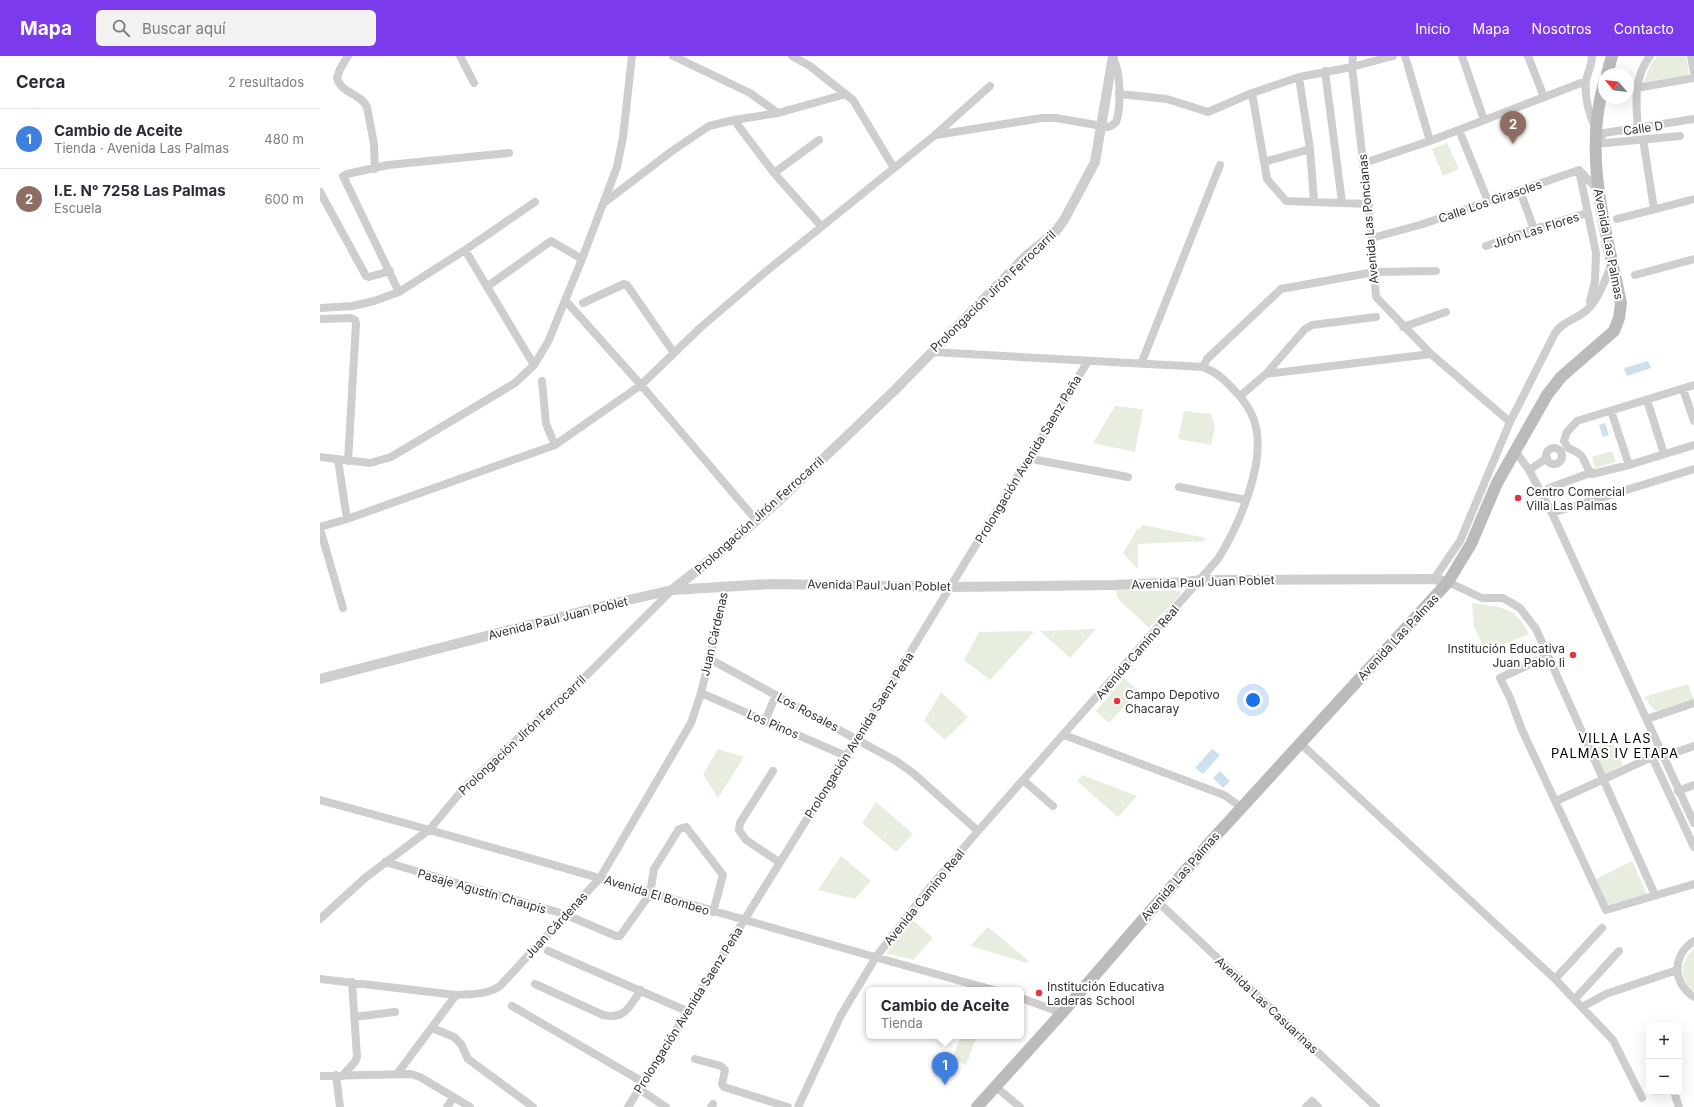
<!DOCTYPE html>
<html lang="es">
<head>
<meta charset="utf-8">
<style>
  :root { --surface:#fff; --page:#f2f2f3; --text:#2b2b33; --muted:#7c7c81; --line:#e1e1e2; --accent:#7c3aed }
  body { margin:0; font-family:Inter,sans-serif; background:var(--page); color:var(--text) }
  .controls { position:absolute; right:12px; bottom:12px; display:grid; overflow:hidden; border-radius:6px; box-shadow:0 4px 16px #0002 }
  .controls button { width:36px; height:36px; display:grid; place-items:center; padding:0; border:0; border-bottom:1px solid var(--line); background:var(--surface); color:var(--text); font:20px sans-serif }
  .compass { position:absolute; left:1278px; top:12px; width:36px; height:36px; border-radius:50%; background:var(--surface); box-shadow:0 4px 16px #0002; rotate:298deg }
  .you { position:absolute; left:933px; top:644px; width:14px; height:14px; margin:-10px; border:3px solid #fff; border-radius:50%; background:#1a73e8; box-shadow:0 0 0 6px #1a73e833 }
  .badge { display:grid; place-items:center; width:26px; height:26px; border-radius:50%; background:var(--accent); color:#fff; font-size:13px; font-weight:700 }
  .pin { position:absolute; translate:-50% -33px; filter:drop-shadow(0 1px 2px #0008) }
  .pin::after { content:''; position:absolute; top:21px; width:14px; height:12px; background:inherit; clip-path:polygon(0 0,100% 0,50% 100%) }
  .popup { position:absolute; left:546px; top:931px; width:158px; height:52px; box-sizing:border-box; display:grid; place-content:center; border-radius:6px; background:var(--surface); filter:drop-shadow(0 1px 3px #0005); font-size:13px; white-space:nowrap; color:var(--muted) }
  .popup b { font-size:15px; color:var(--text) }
  .popup::after { content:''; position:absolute; left:50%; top:100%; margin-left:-8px; border:8px solid transparent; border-top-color:var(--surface) }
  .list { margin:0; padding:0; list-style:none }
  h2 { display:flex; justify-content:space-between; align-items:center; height:52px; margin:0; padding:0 16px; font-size:17px }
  h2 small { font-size:13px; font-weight:400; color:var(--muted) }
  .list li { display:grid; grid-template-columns:26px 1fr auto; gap:12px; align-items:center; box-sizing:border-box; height:60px; padding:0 16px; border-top:1px solid var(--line) }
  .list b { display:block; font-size:15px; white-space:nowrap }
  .list p { margin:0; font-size:13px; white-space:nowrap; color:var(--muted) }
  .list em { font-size:13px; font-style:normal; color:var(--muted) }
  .icon { flex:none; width:22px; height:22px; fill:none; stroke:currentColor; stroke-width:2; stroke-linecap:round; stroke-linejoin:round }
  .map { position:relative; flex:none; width:1374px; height:1051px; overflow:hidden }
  header { display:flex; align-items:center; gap:24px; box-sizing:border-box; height:56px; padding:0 20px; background:var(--accent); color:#fff }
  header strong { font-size:19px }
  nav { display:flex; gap:22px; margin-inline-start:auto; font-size:14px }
  .search { width:280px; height:36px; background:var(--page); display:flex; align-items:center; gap:10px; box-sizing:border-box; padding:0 14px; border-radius:6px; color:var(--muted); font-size:15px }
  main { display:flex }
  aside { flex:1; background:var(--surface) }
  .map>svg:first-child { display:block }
</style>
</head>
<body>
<header>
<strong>Mapa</strong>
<div class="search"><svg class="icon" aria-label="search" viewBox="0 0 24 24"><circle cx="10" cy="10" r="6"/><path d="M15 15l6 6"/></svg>Buscar aquí</div>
<nav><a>Inicio</a><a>Mapa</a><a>Nosotros</a><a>Contacto</a></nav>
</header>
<main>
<aside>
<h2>Cerca<small>2 resultados</small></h2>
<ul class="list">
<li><span class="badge" style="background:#3f7fe0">1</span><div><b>Cambio de Aceite</b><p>Tienda · Avenida Las Palmas</p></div><em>480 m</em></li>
<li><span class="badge" style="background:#8d6e63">2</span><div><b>I.E. N° 7258 Las Palmas</b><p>Escuela</p></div><em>600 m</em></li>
</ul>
</aside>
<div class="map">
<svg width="1374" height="1051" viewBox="0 0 1374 1051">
  <rect width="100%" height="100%" fill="#fff"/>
  <path fill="#e7eedf" d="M1337,0H1366L1369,19L1324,26L1330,10Z
    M1127,87L1139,113L1123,120L1112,93Z
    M795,350L823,353L815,396L773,387Z
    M864,355L891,358L895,371L891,389L858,383Z
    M1292,395L1296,406L1275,412L1272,401Z
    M823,469L886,482L884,485L818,488V513L803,497L818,472L820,473Z
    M796,534L860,535V539L829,572L797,542Z
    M1152,547C1180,551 1196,550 1209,578L1169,594L1164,593L1154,570Z
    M776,573L750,602L720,575Z
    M712,575L714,576L670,624L644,604L659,576Z
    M804,622L819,635L789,667L776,655Z
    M1368,628L1374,644L1343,655L1334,654L1324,641Z
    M621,636L648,661L625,684L604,665Z
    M1292,685L1303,709L1285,718L1274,693Z
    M398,693L424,701L398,742L383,718Z
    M762,719L817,740L798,761L757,725Z
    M556,746L593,778L576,796L542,767Z
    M521,800L551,825L535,843L498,834Z
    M1312,805L1327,838L1288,849L1276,823Z
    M593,864L613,882L593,904L566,897Z
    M668,871L709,905L707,907L650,890Z
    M1374,893V935C1358,925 1360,904 1374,893Z
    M641,980H657L646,1009L632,1003Z"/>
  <path fill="#cce0ee" d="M1328,305L1331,312L1307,320L1304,312Z
    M1285,367L1289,379L1283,381L1279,369Z
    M892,693L900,699L883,718L875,712Z
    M900,715L910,725L903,732L893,722Z"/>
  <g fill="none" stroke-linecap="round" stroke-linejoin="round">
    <path stroke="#cecece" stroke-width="8" d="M28,0L20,13L17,22C21,38 41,37 47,51L54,88L55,113
      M140,0L154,27
      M353,0L430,37L458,57
      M472,0L490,10L533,44L574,112
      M1033,0L1032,11L1052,182L1056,241L1111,298L1190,366
      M1085,0L1110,85
      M1142,0L1164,64
      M1208,0L1224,41
      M1272,0C1272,9 1268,16 1266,24C1264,41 1269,58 1276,73
      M1371,0L1374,17
      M1005,15L1022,146
      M979,21L990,93L994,145
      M1316,32L1374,22
      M932,37L947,123L966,145L1049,148
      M799,38L847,43L888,56L932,37L979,21L1032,11L1073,0
      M414,64L454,117L501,170
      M1318,73C1316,47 1313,22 1330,0
      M1139,74L1168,145
      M616,79L722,62H736L788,71C791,70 794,69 796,66C801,53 801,14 793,3
      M1323,83L1334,153
      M1275,88L1360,80
      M1277,88L1284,77L1374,63
      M944,106L990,93
      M1044,107L1110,85L1266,25
      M1259,114L1276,197L1275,225L1270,245
      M454,117L499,84
      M1200,135L1214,173
      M0,136L46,220L49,221L70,215
      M285,146L352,95L389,70L414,64L458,57L526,38
      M1297,163L1374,143
      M1052,182L1103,168L1259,114L1279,135
      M1166,190L1214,173L1267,157
      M145,194L214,309
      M1315,219L1374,203
      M168,230L231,185L262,203
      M79,236L23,120L27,118L68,109L189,97
      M245,244L321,329L436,464
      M263,247L304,228L307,229L354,297
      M0,252L33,250L54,245L79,236L145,194L215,146
      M0,263L31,262L35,264L36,268L28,405
      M1083,271L1126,256
      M821,308L900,109
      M883,311L887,303L961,233L1054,216L1116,215
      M946,318L1111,298
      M222,325L226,368L235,389
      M1374,329L1257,365L1247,376L1244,385L1248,392C1269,400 1261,406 1272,418L1309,409L1374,389
      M1363,333L1374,365
      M920,340L946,318L985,273L992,269L1056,261
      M1327,344L1344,398
      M1291,355L1309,409
      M1226 400a8 8 0 1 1 16 0a8 8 0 1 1-16 0Z
      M1196,396L1209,414L1232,457L1374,767
      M0,401L50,407L71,401L195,327L214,309L228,286L262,203L297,111L303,81L312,0
      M710,401L717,404L808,421
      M18,404L27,463
      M1209,414L1227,402
      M859,431L926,444
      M1229,432L1270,417
      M1232,457L1374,413
      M0,471L27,463L235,389L321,329L380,272L443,218L615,79L670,30
      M0,473L23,552
      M1114,523L1140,485L1190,366L1235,277C1243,265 1257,263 1267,254C1279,243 1286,222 1292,207
      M1128,526L1162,542H1183L1200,552L1216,573L1335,839
      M1228,600L1180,622L1190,642L1202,674L1286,854L1374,828
      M388,602L576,705L593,717L658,775
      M381,637L526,700
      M1327,663L1374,647
      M445,665L456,639
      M744,679L904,739L921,751
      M980,687L1235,923L1293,984L1322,1042
      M1342,701L1374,690
      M453,715L420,767L419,774L426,784L459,806
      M704,725L733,750
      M1358,735L1374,729
      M0,744C226,804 448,873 674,934
      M1236,745L1332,701L1374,791
      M65,806L244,858L296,880H300L330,838L334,813L359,773L366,771L403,819L393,856
      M838,846L1056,1051
      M0,863L45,822L110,773L144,732L268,618L352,534
      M1374,885C1352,899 1352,927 1374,941
      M228,895L367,955
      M0,923L136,939C151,938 167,939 180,930L280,822L371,667L381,637L401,555L405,530
      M1235,923L1282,872
      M215,928L283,959C306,964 309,950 321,934
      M701,942L742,957
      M1255,943L1299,895
      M192,950L323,1026
      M1262,951L1286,938L1357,914
      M34,961L75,956
      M112,972L134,981L141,988L148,1003L213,1051
      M375,1003L401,1010L405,1014L402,1028L404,1031L468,1051
      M77,1018L136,939
      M16,1019L20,1051
      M0,1020L91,1018L100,1021L150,1051
      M22,1020L35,1006L37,1001L32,926
      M676,1031L700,1051
      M319,1033L346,1051
      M1354,1036L1359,1051
      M127,1051L133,1042
      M308,1051L582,610L768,305
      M391,1051L393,1048
      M478,1051L521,959L556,901L611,830L658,775L898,503C919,469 948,404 934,364C930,353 922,342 914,334C904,323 896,316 883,311L612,296
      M986,1051L992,1045L998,1051"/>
    <path stroke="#cecece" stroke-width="10" d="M352,534L399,497L464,440L575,334L706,200L735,176L744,164L775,106L793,0
      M0,623L291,548L352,534L450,528L630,531L794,529L865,526L881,524L1114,523L1128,526"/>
    <path stroke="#bbb" stroke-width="12" d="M1287,18L1292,0
      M657,1051L742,957L892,784L1128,526L1151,488L1177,427L1227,339L1241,321L1294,275L1299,262L1301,247C1286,175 1263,100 1284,27"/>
  </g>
  <g fill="#ea323a" stroke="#fff" stroke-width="1.5">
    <circle cx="1198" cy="442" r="4"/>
    <circle cx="1253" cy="599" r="4"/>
    <circle cx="797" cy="645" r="4"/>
    <circle cx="719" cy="937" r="4"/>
  </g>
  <g text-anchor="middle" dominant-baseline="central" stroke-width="4" stroke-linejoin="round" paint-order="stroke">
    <g font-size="12" fill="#313131" stroke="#fff">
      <text transform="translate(1323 72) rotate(-8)">Calle D</text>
      <text transform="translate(1170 145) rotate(-19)">Calle Los Girasoles</text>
      <text transform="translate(1048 163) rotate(-95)">Avenida Las Poncianas</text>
      <text transform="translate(1216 174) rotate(-18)">Jirón Las Flores</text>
      <text transform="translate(1289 188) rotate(79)">Avenida Las Palmas</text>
      <text transform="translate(673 235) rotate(-44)">Prolongación Jirón Ferrocarril</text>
      <text transform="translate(708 403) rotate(-59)">Prolongación Avenida Saenz Peña</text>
      <text transform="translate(439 459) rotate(-42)">Prolongación Jirón Ferrocarril</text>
      <text transform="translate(883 526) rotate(-2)">Avenida Paul Juan Poblet</text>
      <text transform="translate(559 529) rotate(1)">Avenida Paul Juan Poblet</text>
      <text transform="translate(238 562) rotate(-14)">Avenida Paul Juan Poblet</text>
      <text transform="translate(394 578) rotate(-77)">Juan Cárdenas</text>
      <text transform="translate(1078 581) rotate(-47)">Avenida Las Palmas</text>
      <text transform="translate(817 596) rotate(-49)">Avenida Camino Real</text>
      <text transform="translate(488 656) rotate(28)">Los Rosales</text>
      <text transform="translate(453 668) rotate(23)">Los Pinos</text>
      <text transform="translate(202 679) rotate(-43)">Prolongación Jirón Ferrocarril</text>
      <text transform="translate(539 679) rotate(-58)">Prolongación Avenida Saenz Peña</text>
      <text transform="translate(860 820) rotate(-49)">Avenida Las Palmas</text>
      <text transform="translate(162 835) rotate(16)">Pasaje Agustín Chaupis</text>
      <text transform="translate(337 839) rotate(17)">Avenida El Bombeo</text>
      <text transform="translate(604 841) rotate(-51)">Avenida Camino Real</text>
      <text transform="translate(236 869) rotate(-47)">Juan Cárdenas</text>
      <text transform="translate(947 949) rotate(43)">Avenida Las Casuarinas</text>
      <text transform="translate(368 954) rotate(-58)">Prolongación Avenida Saenz Peña</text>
    </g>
    <g font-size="12" fill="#313131" stroke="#fff" text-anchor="start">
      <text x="1206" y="435">Centro Comercial<tspan x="1206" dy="14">Villa Las Palmas</tspan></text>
      <text x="1245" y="592" text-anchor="end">Institución Educativa<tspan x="1245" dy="14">Juan Pablo Ii</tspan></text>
      <text x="805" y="638">Campo Depotivo<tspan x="805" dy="14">Chacaray</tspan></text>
      <text x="727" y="930">Institución Educativa<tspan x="727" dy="14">Laderas School</tspan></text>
    </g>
    <g font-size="13" letter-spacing="1" fill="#000" stroke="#fff">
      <text x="1295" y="682">VILLA LAS<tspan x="1295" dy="15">PALMAS IV ETAPA</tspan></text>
    </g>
  </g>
</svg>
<div class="controls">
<button>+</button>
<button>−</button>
</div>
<svg class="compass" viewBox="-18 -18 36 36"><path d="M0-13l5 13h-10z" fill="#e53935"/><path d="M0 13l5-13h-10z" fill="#7c7c81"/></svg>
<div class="you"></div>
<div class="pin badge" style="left:625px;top:1029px;background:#3f7fe0">1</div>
<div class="popup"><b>Cambio de Aceite</b>Tienda</div>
<div class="pin badge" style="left:1193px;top:88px;background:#8d6e63">2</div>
</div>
</main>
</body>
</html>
